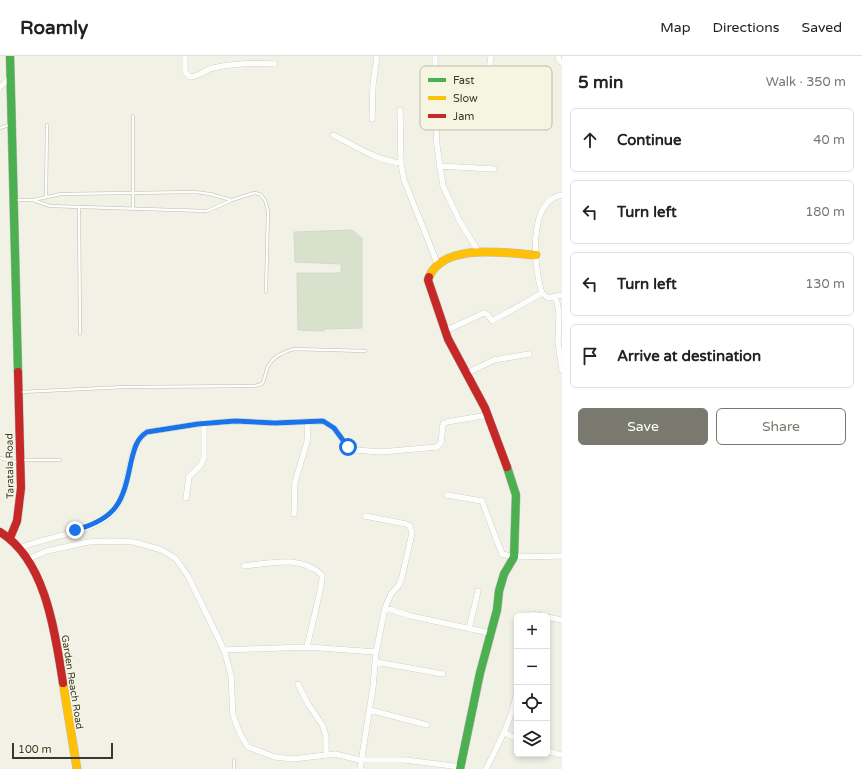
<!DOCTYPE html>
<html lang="en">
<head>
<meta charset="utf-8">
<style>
  :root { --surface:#fff; --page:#f6f6f6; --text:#222; --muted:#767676; --line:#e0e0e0; --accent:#797970 }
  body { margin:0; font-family:"Varela Round",sans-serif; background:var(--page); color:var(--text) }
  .controls { position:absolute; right:12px; bottom:12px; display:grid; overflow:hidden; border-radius:6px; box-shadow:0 2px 6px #0003 }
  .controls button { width:36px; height:36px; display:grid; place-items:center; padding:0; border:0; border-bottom:1px solid var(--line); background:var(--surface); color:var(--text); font:20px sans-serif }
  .scale { position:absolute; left:12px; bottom:10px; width:101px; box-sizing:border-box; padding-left:4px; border:2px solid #383830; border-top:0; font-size:11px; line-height:14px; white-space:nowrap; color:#383830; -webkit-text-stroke:3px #f6f5e1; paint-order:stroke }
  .stop { position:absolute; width:12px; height:12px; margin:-9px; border:3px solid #1a73e8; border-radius:50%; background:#fff }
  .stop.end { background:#1a73e8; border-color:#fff; box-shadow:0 1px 4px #0008 }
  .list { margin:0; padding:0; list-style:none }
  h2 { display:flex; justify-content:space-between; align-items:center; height:52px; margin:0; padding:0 16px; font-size:17px }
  h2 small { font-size:13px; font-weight:400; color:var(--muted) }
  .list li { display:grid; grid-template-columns:26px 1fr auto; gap:12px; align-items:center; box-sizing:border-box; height:64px; margin:0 8px 8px; padding:0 8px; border:1px solid var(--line); border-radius:6px }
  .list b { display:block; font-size:15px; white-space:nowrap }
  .list em { font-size:13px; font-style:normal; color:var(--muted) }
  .actions { display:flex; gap:8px; padding:12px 16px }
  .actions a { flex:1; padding:9px 0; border:1px solid var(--accent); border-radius:6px; text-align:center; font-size:14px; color:var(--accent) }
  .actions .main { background:var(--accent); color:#fff }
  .icon { flex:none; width:22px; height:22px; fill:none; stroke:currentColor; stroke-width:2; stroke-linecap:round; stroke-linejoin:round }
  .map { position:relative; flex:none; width:562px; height:713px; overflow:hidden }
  header { display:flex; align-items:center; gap:24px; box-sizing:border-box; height:56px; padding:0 20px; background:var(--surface); border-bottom:1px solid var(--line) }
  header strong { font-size:19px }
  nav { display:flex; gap:22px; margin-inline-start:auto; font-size:14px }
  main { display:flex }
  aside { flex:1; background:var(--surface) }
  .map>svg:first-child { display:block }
</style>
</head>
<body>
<header>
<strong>Roamly</strong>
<nav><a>Map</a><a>Directions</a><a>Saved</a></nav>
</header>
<main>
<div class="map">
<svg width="562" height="713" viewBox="0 0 562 713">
  <rect width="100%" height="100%" fill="#f1f1e6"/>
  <path fill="#d8e1cc" stroke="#d5d7cf" d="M352,174L362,182V272L324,273V275L298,274L297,217H341V208L295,206L294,176Z"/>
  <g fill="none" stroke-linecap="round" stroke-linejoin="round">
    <g stroke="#bdbcb4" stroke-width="3.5">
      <path id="lane" d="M133,60V153
        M0,72L11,68
        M46,141L47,69
        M16,144H33L61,138L195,136L210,138L231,144
        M33,144L50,150L207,155L232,144L254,137L260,138L265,144L268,155L266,236
        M79,151L80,278
        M21,336L125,331L254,330L262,328C265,323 265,318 267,313C271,301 283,296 294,293L365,295
        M0,402L20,407
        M23,404H60
        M234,704V713"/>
    </g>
    <g stroke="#bdbcb4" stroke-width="6">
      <path id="street" d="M185,0V16L190,21C199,21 205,14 213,12C234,7 254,7 275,8
        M435,0V49L437,90L443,130L459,164L478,195
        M558,0L559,4L562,7
        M0,31L10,22
        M486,34L491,0
        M400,54L401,107L404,124L438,209
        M372,63L373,29L377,0
        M333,79C356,90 375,104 401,107
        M439,110L494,113
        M562,139C527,145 534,212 542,237L548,242L562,239
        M556,241L559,257L558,286L562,314
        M445,275L484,257L487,258L492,265L542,237
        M467,317L494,304L529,298
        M447,439L482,445L502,498L514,501L562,500
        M186,442L189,421L200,410L204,402V367
        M294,458L295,426L307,386L308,367
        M20,492C44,482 86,476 105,463C136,441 121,394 147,376L198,368L235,365L275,367L323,365L334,372L348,391L355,394L381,396L437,391L441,387L443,368L447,366L488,359
        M28,503L47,495L88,486L109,485L134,486L162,494L176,503L188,520L224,594L231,619L233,659L240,678L248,691L275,701L293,703L335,698L360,704H405L461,711
        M244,510C270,507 301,499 322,519C324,525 309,580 307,591
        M385,552L411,560L490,577
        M532,558L542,560
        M547,561L562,564
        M469,573L478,535
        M224,594L307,591L376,596
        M376,606L443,618
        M298,628L308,648L323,670L326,681V699
        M370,654L427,669
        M505,677L517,683
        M547,695L562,699
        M360,713L373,631L376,596L385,552L391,538L399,529L402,521L412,477L410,470L406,468L365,460
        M486,713C499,687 512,664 517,635"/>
    </g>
    <g stroke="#bdbcb4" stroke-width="9">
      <path id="fast" d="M10,0L18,316
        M460,713L480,617L497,554L499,535L504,518L514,501L516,439L507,411"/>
    </g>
    <g stroke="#bdbcb4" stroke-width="9">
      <path id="slow" d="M429,221C444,186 506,197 536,199
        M63,627L77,713"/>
    </g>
    <g stroke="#bdbcb4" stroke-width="9">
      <path id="jam" d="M429,221L428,224L448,283L485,352L507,411
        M0,476C46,504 55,577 63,627
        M10,482L17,465L21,432L18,316"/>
    </g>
    <use href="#lane" stroke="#fdfdfb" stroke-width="2.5"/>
    <use href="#street" stroke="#fdfdfb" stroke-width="5.5"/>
    <use href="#fast" stroke="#4caf50" stroke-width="8"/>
    <use href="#slow" stroke="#ffc107" stroke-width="8"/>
    <use href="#jam" stroke="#c62828" stroke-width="8"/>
  </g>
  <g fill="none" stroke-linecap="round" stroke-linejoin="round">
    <path stroke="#1a73e8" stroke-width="5" d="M75,474C117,463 123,446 131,406C134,394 136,383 147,376L198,368L235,365L275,367L323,365L334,372L348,391"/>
  </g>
  <g text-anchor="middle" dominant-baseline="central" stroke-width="3" stroke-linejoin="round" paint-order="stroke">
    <g font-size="10" fill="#383830" stroke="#f6f5e1">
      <text transform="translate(10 410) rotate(-91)">Taratala Road</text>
      <text transform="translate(72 626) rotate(81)">Garden Reach Road</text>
    </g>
  </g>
  <rect x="420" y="10" width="132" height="64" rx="6" fill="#f6f5e1" stroke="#bdbcac" stroke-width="1"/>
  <rect x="428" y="22" width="18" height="4" fill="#4caf50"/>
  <rect x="428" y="40" width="18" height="4" fill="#ffc107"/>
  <rect x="428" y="58" width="18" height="4" fill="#c62828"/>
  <g font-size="11" fill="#383830">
    <text x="453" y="28">Fast</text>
    <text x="453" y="46">Slow</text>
    <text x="453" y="64">Jam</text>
  </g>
</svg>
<div class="controls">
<button>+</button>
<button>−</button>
<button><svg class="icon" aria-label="locate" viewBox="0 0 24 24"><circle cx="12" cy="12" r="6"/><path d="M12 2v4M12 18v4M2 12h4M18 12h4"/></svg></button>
<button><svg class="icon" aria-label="layers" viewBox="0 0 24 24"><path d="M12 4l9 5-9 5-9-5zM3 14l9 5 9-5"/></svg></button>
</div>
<div class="scale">100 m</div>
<div class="stop" style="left:348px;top:391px"></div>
<div class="stop end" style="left:75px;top:474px"></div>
</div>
<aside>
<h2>5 min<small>Walk · 350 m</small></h2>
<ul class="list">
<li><svg class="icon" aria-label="ahead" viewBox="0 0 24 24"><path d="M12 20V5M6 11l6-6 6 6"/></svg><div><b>Continue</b></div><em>40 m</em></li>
<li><svg class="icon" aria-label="left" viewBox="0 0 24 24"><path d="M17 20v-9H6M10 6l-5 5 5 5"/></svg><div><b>Turn left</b></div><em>180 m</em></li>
<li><svg class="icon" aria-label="left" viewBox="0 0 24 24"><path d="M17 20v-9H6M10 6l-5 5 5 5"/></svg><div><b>Turn left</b></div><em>130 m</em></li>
<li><svg class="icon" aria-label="arrive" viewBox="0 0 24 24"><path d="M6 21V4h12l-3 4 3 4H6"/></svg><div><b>Arrive at destination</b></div></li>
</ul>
<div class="actions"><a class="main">Save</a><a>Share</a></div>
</aside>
</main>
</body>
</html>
